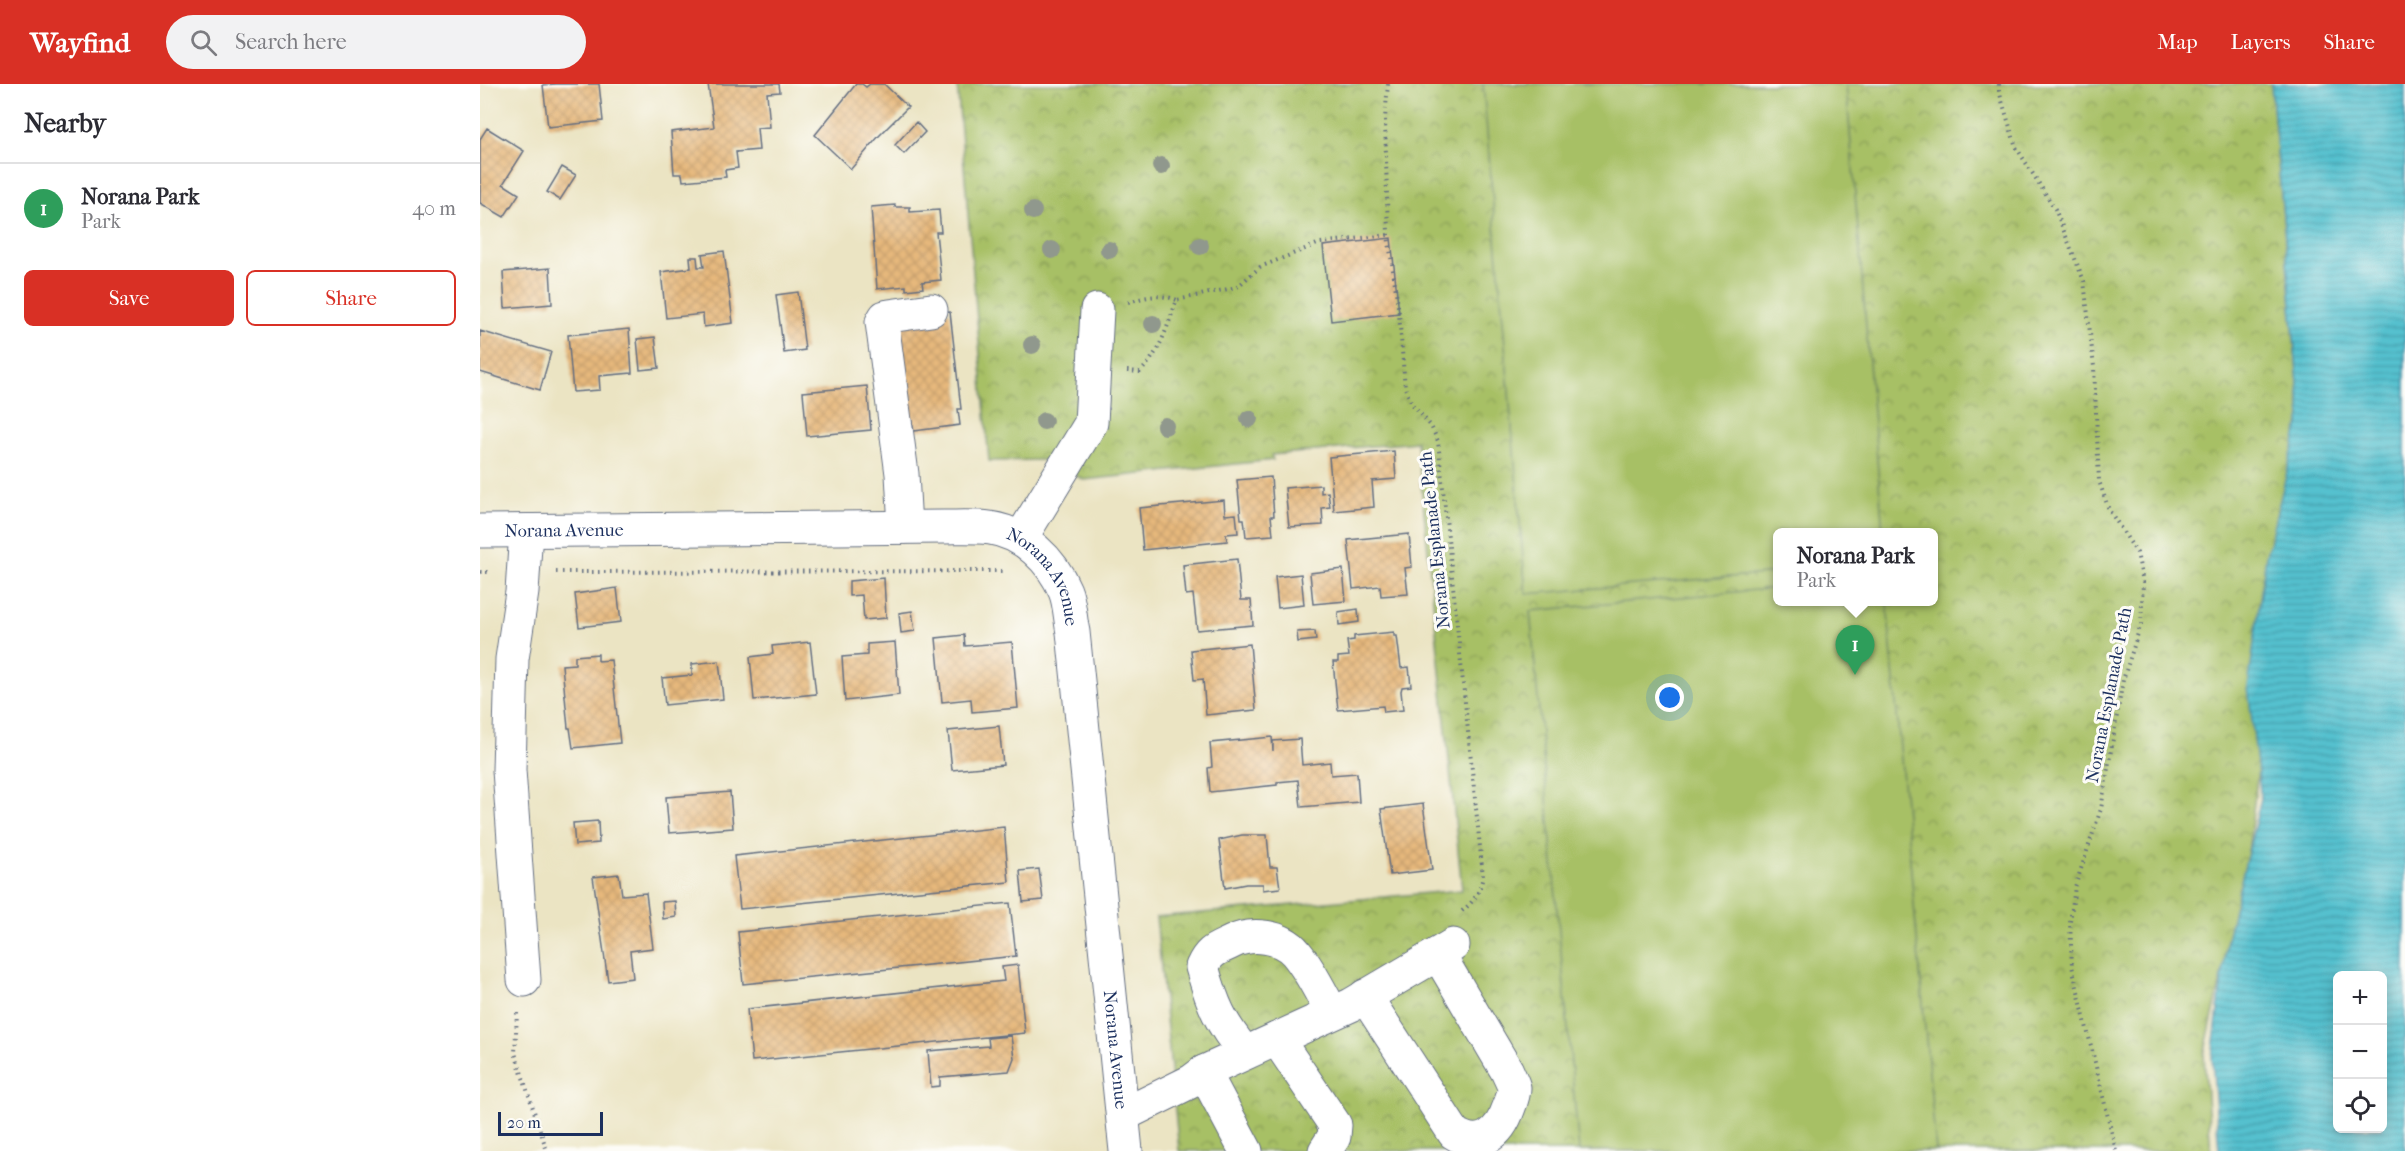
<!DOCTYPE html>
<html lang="en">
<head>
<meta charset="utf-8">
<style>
  :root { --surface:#fff; --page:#f2f2f3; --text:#2b2b33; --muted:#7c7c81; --line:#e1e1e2; --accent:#d93025 }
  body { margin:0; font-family:"IM FELL French Canon",serif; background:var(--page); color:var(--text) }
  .controls { position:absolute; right:18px; bottom:18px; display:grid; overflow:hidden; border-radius:9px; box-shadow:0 3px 15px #0003 }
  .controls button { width:54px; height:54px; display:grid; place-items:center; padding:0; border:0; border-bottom:2px solid var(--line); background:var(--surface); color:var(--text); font:30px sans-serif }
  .scale { position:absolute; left:18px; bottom:15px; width:105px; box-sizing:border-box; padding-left:6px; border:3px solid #1b2f5e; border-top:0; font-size:16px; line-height:21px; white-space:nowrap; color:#1b2f5e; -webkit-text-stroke:4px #fdfcf7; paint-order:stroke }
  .you { position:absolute; left:1190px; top:614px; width:21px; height:21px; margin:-15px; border:4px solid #fff; border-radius:50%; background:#1a73e8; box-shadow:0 0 0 9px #1a73e833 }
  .badge { display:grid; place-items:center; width:39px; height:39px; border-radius:50%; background:var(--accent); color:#fff; font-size:20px; font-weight:700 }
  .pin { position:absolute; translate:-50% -50px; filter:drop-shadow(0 2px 3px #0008) }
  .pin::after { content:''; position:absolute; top:32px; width:21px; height:18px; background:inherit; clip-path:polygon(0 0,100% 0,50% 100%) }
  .popup { position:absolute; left:1293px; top:444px; width:165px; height:78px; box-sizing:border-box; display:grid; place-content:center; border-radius:9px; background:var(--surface); filter:drop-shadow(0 2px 4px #0005); font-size:20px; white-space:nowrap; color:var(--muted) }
  .popup b { font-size:22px; color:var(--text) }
  .popup::after { content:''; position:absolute; left:50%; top:100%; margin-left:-12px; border:12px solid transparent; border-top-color:var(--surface) }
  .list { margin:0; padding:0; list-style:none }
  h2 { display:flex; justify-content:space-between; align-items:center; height:78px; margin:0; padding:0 24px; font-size:26px }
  h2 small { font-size:20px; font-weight:400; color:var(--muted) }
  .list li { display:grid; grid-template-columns:39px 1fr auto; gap:18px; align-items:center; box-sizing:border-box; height:90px; padding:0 24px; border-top:2px solid var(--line) }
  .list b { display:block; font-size:22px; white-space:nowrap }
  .list p { margin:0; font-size:20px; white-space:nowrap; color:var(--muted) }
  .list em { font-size:20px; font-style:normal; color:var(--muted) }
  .actions { display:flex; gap:12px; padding:18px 24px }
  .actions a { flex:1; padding:14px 0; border:2px solid var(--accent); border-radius:9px; text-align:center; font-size:21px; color:var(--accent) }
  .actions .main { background:var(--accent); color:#fff }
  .icon { flex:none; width:33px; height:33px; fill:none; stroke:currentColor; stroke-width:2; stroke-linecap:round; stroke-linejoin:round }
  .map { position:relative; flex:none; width:1925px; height:1067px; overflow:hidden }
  header { display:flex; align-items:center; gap:36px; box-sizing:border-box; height:84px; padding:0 30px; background:var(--accent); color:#fff }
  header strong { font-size:28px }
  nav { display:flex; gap:33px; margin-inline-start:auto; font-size:21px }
  .search { width:420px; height:54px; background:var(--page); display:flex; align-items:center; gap:15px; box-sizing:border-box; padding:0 21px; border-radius:33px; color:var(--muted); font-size:22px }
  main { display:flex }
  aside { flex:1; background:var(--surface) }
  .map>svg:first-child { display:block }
</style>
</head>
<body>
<header>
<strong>Wayfind</strong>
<div class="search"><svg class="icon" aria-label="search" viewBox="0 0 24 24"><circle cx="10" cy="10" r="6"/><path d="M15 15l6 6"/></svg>Search here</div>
<nav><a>Map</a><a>Layers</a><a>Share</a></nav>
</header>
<main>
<aside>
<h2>Nearby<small></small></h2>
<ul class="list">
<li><span class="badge" style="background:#2e9e5b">1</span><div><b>Norana Park</b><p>Park</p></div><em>40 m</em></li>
</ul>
<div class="actions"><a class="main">Save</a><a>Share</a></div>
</aside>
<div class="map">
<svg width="1925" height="1067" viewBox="0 0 1925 1067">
  <defs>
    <pattern id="park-crowns" width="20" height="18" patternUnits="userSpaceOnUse" patternTransform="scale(1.5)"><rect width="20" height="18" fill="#a7c065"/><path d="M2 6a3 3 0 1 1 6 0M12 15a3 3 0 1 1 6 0" fill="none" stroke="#879c56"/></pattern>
    <pattern id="water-rules" width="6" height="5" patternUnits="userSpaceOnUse" patternTransform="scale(1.5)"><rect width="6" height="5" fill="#55c1cf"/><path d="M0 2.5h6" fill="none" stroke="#469dab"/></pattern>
    <pattern id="building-cross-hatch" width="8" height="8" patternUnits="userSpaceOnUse" patternTransform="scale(1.5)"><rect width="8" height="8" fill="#e6b87b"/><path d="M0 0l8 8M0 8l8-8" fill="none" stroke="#c59e6d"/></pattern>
  </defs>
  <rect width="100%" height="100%" fill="#fdfcf7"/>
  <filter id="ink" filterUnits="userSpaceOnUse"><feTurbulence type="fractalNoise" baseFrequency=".0167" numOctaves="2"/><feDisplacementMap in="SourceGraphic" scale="12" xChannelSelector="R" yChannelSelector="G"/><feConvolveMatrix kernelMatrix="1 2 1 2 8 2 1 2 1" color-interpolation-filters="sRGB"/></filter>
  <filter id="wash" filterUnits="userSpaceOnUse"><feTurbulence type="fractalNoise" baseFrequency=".008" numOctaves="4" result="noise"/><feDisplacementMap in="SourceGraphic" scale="24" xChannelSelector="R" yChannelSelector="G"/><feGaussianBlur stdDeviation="1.35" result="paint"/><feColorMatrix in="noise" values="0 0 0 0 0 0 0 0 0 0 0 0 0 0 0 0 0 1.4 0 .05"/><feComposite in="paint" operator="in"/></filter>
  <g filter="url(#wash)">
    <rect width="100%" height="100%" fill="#ebe4c3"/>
    <path fill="url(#park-crowns)" stroke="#617862" stroke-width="1.5" fill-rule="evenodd" d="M477,0H1791L1821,332L1766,785L1724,971L1731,1067H699L676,833L982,806L937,358L791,371L793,376L604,396L569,376L509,377ZM1297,448H1453V518H1297Z"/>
    <path fill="#a7c065" stroke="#617862" stroke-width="1.5" d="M1003,0H1366L1403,448H1297V489L1046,510Z
      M1297,504V518H1407L1456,1067H1099L1050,527Z"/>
    <path fill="url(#water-rules)" stroke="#387896" stroke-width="1.5" fill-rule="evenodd" d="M1791,0H1925V1067H1739L1732,973L1747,855L1781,715L1768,603L1786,472L1821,332ZM1858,892H1902V1044H1858Z"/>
    <g id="blocks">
      <path fill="url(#building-cross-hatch)" d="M76,0H119L123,37L68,43L63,1Z
        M228,0H299L300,8L287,9L290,43L277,44L279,66L256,68L258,84L245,86L246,93L203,97L202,90H194L191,48L234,43Z
        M376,0H382L386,3L390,0H404L428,23L399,52L371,85L335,51Z
        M436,38L445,48L424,70L415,61Z
        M7,44L44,67L23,100L39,110L24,133L0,119V55Z
        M82,83L96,91L80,116L67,108Z
        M415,121V123H430V128L459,126L461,148H456L461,196L442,198L443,204L426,206V202L397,205L391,123Z
        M911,154L919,229L851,237L843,162Z
        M244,167L253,239L224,243L223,230L186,234L181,188L211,184L210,173H217L218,183H224L222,170Z
        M70,184L72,220L25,224L23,188Z
        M318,208L325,266L304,269L296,211Z
        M470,228L481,325H478L480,341L434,347L418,279L419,233Z
        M149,245L152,289L119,292L120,306L93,308L88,251Z
        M0,247L71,268L60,306L0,288Z
        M175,253L179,284L160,286L157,255Z
        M387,302L391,346L327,352L323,308Z
        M914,367L916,395L892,397L894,423L854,427L849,373Z
        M791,393L794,432H791L793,451L766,453L764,435H761L757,396Z
        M841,401V409L848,408L850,423L842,424L843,441L809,443L805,404Z
        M744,416L745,431L756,430L758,449L746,450L747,457L663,466L659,424Z
        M929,450L932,483L925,484L928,510L901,512L900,502L873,505L868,456Z
        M757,475L761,516H771L773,541L717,546L713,510L706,511L703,481Z
        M863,485L866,517L833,520L830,489Z
        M821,490L824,521L798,524L795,493Z
        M404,494L406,534L384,536L382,511L369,512V497Z
        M137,504L141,538L99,543L95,510Z
        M878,525L879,538L859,541L858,528Z
        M432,527L435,547L421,549L419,529Z
        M835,547L836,556L818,558L817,548Z
        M914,548V552H917L921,584L929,583L931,602L922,603L921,607L923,626L904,628L903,622L858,626L853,578H858V573L869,572L867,557L874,556V552Z
        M484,551L485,562L532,558L538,624L492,628L491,615L462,618L456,554Z
        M330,558L336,610L274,616L270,573L293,570L292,562Z
        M415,558L419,611L365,617L362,573L387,571V560Z
        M770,560L776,626L726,631L723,595L714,596L711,566Z
        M118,570V577L131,576L140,659L93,664L90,644H88L82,581L95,580V572Z
        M239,577L243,615L185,621L182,594L212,591V580Z
        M519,642L523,681L472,686L468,647Z
        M792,653L793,667V657L820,655L822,681L850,678L851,691L877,689L879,718L821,723L818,696L797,698V701L730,708L728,684L732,683L730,659Z
        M250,708L253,744L189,749L186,713Z
        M943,720L952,786L910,791L901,725Z
        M118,737L119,759L95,761L93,739Z
        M524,743L529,798L260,825L254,772Z
        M762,751H787L790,783H797L800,804L783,806V800H766L745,804L739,756Z
        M559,785L563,816L543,818L540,787Z
        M139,790L142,811L166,809L173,864L150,867L153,894L128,897L113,793Z
        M195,817L196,833L183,835L182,818Z
        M530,819L536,872L263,900L258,848Z
        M538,881L545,949L272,977L267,925L524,897L522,883Z
        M531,952L534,974L529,987L460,993V1002L451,1003L448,967L509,962L508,954Z"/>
    </g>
  </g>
  <g filter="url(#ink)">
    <use href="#blocks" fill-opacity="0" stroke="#646e81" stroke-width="1.5"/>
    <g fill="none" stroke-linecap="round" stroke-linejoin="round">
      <g stroke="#646e81" stroke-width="35">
        <g id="minor">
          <path d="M425,443L422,390L402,238L405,233L409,232L451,226"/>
          <path id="s1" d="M0,447L464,443C479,443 495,442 510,444C544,449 572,476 585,507C590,519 590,535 593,548L646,1067"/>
          <path d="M540,453L544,449L611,339L617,226"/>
          <path d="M44,896L29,686L32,575L42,508L46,447"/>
          <path d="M885,912L974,1049C1001,1067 1020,1049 1029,1023C1031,1018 1034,1010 1034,1004C1033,999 1029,992 1027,987L958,870"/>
          <path d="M797,955L855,1041L854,1053L845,1067"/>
          <path d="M765,969C740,938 733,922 722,883C730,866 736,866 752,858C772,848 802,852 816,869C831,887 841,909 852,929"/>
          <path d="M724,988L766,1067"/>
          <path d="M643,1031L712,997L724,988L871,921L973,861"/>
        </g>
      </g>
      <path stroke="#646e81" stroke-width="4" stroke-dasharray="1.5 4.5" stroke-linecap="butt" d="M908,0L905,34L908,151L919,229L925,304L932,320L951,342L958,357L1003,792C1000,807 995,817 982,827
        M1519,0V7L1536,63L1575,125L1604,197L1614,283L1619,397L1629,426L1657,469L1663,498L1661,540L1643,596L1621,725L1595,803L1590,838L1592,882L1636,1067
        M648,218C666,213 679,209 697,216
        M647,287L660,288C681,268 687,242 697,216L757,203L780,183L840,159L908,151
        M0,488H8
        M76,488L524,487
        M37,929L35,969L67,1067"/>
      <use href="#minor" stroke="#fff" stroke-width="33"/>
    </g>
    <g fill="#90988d">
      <circle cx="681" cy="82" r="9"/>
      <circle cx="553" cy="127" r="9"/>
      <circle cx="720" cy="162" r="9"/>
      <circle cx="572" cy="166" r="9"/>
      <circle cx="629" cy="166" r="9"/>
      <circle cx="673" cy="240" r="9"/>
      <circle cx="552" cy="261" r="9"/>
      <circle cx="769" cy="335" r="9"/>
      <circle cx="564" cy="337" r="9"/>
      <circle cx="685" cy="342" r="9"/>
    </g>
  </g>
  <g text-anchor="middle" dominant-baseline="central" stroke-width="6" stroke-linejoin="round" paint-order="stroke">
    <g font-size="18" fill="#1b2f5e" stroke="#fdfcf7">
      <text stroke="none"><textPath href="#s1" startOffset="84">Norana Avenue</textPath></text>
      <text transform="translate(955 456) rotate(-96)">Norana Esplanade Path</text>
      <text stroke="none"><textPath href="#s1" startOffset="588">Norana Avenue</textPath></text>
      <text transform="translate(1629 611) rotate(-79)">Norana Esplanade Path</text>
      <text stroke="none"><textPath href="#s1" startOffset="1074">Norana Avenue</textPath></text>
    </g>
  </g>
</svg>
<div class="controls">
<button>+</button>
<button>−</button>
<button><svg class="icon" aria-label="locate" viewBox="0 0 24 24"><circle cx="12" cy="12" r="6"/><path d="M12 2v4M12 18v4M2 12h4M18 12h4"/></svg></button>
</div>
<div class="scale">20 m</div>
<div class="you"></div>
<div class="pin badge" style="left:1375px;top:591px;background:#2e9e5b">1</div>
<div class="popup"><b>Norana Park</b>Park</div>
</div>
</main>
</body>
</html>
